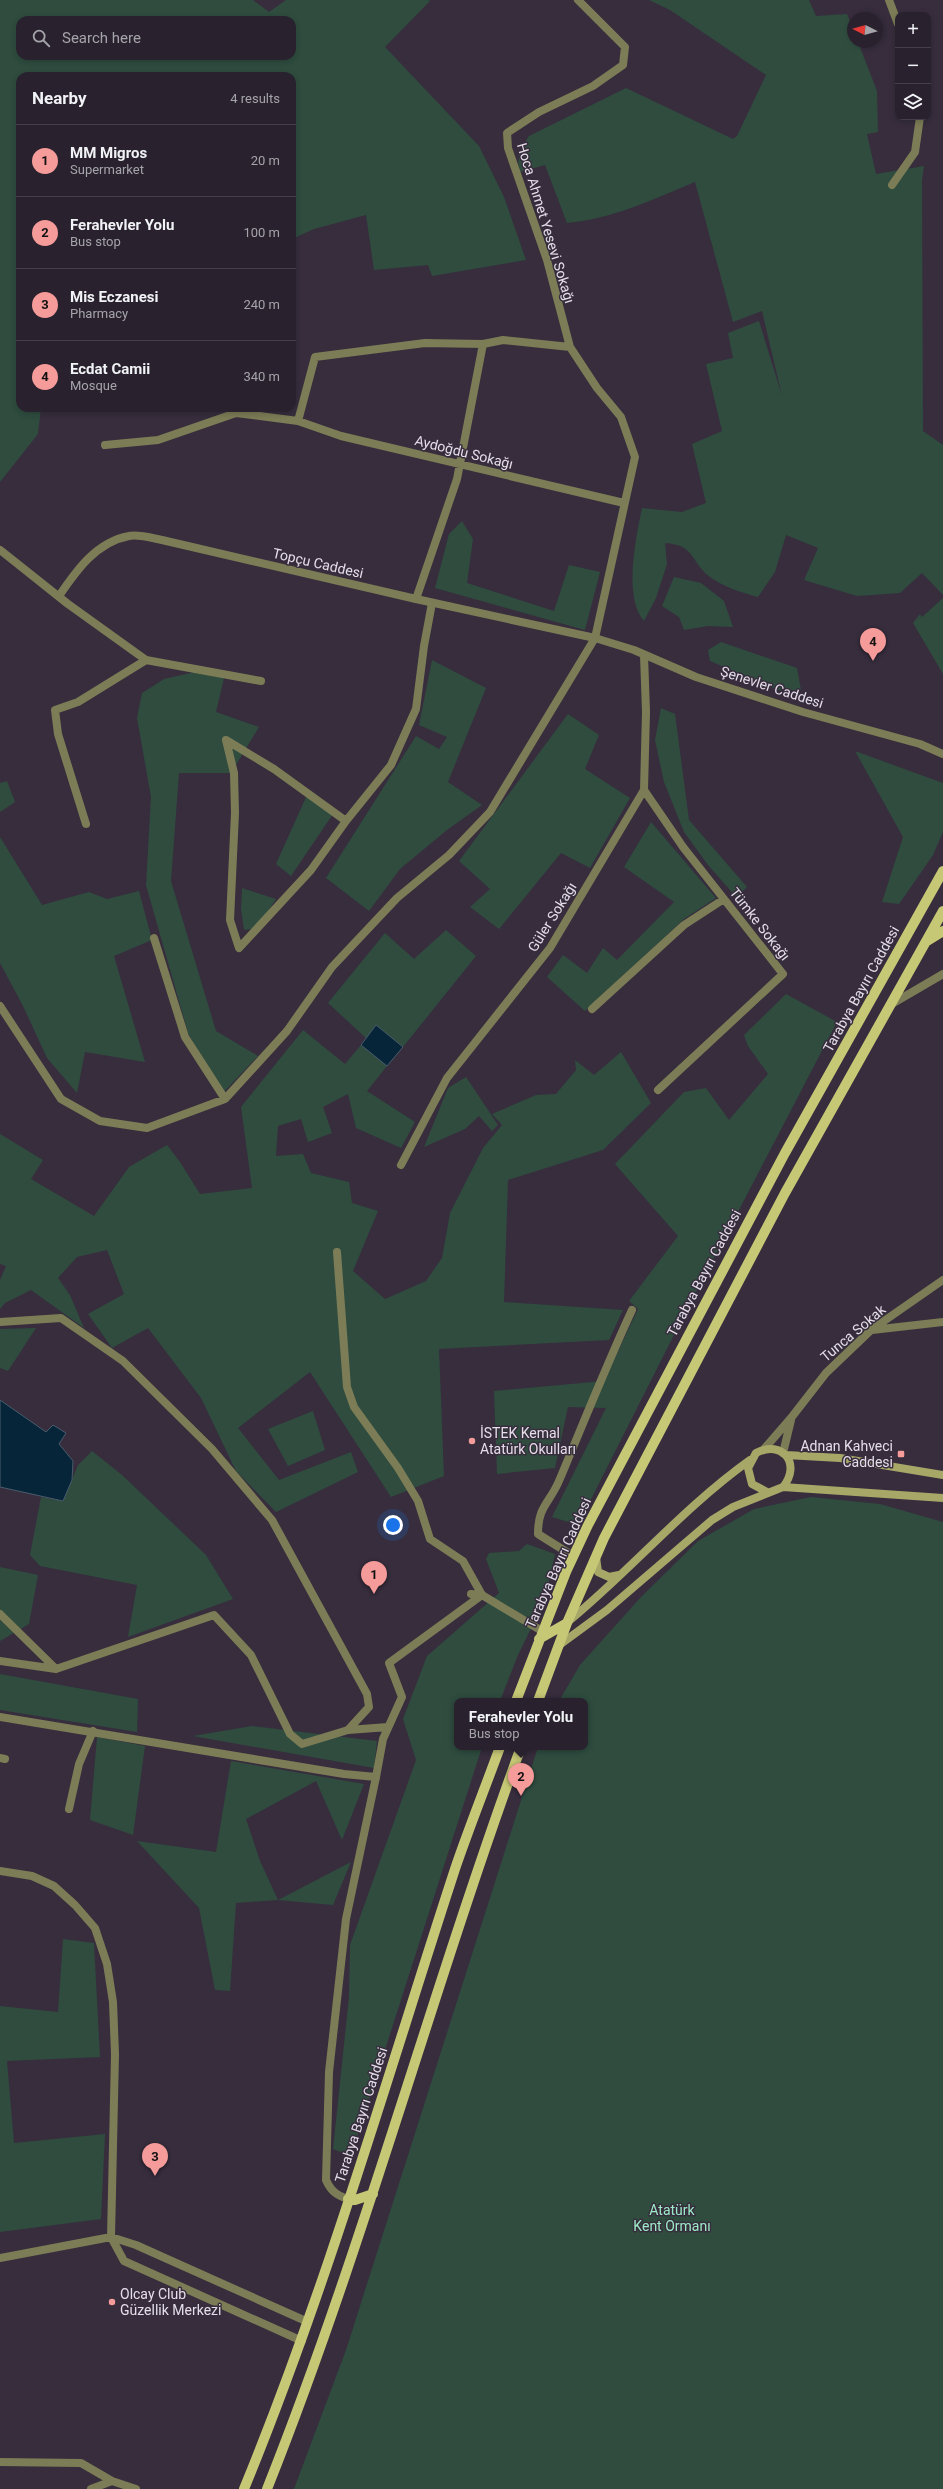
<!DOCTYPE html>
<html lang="en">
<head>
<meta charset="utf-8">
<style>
  :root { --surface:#29222e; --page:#352f3a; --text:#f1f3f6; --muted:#a5a4aa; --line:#453f4a; --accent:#f59b99 }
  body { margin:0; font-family:Roboto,sans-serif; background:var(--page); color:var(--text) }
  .controls { position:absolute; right:12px; top:12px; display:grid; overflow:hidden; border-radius:8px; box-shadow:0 2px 6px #0003 }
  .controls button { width:36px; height:36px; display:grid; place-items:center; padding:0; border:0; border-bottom:1px solid var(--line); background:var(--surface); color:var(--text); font:20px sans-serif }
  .compass { position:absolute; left:847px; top:12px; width:36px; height:36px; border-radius:50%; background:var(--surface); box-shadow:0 2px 6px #0003; rotate:276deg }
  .you { position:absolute; left:393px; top:1525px; width:14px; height:14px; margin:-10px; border:3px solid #fff; border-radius:50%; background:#1a73e8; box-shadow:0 0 0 6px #1a73e833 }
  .badge { display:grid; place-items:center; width:26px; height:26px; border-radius:50%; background:var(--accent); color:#111; font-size:13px; font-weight:700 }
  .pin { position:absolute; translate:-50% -33px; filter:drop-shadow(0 1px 2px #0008) }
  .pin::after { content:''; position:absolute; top:21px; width:14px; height:12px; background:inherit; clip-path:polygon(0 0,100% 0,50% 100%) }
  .popup { position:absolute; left:454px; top:1698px; width:134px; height:52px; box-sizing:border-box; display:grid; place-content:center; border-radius:8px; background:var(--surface); filter:drop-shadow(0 1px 3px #0005); font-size:13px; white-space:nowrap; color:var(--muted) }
  .popup b { font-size:15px; color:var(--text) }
  .popup::after { content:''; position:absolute; left:50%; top:100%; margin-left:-8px; border:8px solid transparent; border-top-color:var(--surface) }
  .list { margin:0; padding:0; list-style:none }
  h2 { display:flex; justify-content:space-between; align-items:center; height:52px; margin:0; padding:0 16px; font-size:17px }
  h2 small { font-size:13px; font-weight:400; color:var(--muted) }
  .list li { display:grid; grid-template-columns:26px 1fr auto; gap:12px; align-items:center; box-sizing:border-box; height:72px; padding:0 16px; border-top:1px solid var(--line) }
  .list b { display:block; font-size:15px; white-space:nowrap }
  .list p { margin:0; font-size:13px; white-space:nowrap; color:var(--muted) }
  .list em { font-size:13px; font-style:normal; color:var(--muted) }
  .icon { flex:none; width:22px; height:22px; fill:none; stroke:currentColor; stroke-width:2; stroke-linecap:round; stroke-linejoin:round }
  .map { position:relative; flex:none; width:943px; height:2489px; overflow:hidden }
  .search { position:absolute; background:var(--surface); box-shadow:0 2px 6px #0003; left:16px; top:16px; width:280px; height:44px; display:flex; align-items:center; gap:10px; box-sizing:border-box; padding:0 14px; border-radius:12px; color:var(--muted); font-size:15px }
  .panel { position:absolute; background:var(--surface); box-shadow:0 2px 6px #0003; left:16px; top:72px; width:280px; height:340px; border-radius:12px }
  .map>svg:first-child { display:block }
</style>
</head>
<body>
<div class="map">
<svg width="943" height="2489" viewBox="0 0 943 2489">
  <rect width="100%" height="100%" fill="#372d3d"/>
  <path fill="#2f4c3f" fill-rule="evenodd" d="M0,0H253L269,12L286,0H428L430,1L385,47L479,146L504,197L526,260L432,276L428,265L374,270L366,215L314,229L292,239V76H20V408H41L38,434L0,482ZM20,20H292V56H20Z
    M649,0H809L816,16L847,14L853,29V42H858L877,91L878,132L867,134L876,174L924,166L922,180L923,431L943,445V595L922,573L900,593L857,596L804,580L818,548L786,535L775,572L758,597C741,592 725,588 710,577C690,562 696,545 665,543L667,564L656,598L644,621C623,597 636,538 642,508L682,512L706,503L692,444L722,431L706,364L733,358L728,333L759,321L782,396L762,311L733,322L695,182C654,199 612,219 567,223L545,165L520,172C515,158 522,147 529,136L626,88L733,139L737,136L766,75L670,10Z
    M462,521L473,539L467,583L554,611L569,565L600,572L585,630L435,588L449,534Z
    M674,577L701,583L724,601L733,627L708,626L684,630L679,617L662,606Z
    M943,598V674L913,623L920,614L922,617Z
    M721,642L797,668L801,690H778L710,661L708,650Z
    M432,660L486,688L448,782L482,805L447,830L400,869L369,911L326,878L416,736L439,749L447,737L419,725Z
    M195,672L224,678L216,712L259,727L231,773H179L171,881L216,1031L258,1056L221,1095L188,1033L146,885L151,797L137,718L142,693L164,679Z
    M661,708L675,714L689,820L747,887L736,897L708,865L684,832L664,782L655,740Z
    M568,714L599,735L585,769L630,798L590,868L561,853L499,929L470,907L490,889L459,861Z
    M855,751L943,783V832L933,855L899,904L882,902L903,837Z
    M7,781L15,802L0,812V783Z
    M307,795L333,814L291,876L276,864Z
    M651,822L716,898L684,919L585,1011L547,977L563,955L587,973L603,948L617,960L674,902L624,867Z
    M0,837L42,905L89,892L107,899L139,891L152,940L114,956L145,1062L85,1052L77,1093L47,1058L23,1006L0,963Z
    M242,888L276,899L257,928L244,930L241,909Z
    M446,930L476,956L403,1047L376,1025L367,1039L328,1003L385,933L414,959Z
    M786,994L837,1022L681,1321L578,1525L552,1517L606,1408L568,1407L555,1468L497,1474L494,1391L604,1381L638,1309L629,1301L678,1236L615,1164L684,1092L706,1088L729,1120L768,1074L748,1046L744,1035Z
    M303,1030L345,1064L361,1045L387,1066L367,1091L415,1122L401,1148L356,1128L348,1094L323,1107L332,1133L308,1142L301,1119L278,1126L276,1156L303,1154L311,1173L349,1182L352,1203L378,1211L353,1271L385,1299L426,1281L442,1258L450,1213L483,1148L502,1125L492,1114L536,1095L556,1094L576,1070L575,1060L594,1075L621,1052L651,1103L603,1150L508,1180L504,1302L623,1310L609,1340L439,1349L444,1476L391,1497L310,1372L238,1428L279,1480L351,1452L358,1472L276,1512L236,1471L201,1398L148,1328L112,1348L88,1314L124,1294L107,1250L77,1257L58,1278L70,1295L84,1328L31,1290L5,1303L0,1309V1280L6,1266L0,1264V1134L43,1160L31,1179L94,1216L129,1167L167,1145L180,1162L200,1194L252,1188L241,1107Z
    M466,1077L498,1125L492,1131L479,1116L465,1129L424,1147L448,1088Z
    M36,1328L8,1371L0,1368V1329Z
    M313,1411L325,1450L288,1466L268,1429Z
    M92,1451L122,1475L206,1555L233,1599L128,1637L137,1585L40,1566L30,1555L41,1497L63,1501L78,1465Z
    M811,1497L880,1504L943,1522V2489H294L346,2350L538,1747H585V1701H559L580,1665L641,1597L698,1541L754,1509Z
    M527,1544L555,1554L545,1600L518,1655L500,1701H457V1747H482L351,2156L333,2149L349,1997L350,1945L416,1760L403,1719L427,1656L499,1593L486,1559L489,1553L519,1551Z
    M0,1567L38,1575L29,1624L0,1641Z
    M0,1674L138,1699L137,1732L0,1710Z
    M252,1726L377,1741L374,1768L193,1736Z
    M97,1737L145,1746L133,1835L90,1820Z
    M231,1761L364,1784L342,1840L316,1781L246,1819L260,1861L278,1900L351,1862L333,1905L278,1900L236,1903L230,1991L215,1990L199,1908L137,1841L216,1852Z
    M63,1939L94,1943L100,2057L7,2061L14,2143L105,2134L101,2219L0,2232V2006L58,2012Z"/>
  <path fill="#062538" stroke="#495c6d" d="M376,1025L403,1047L387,1066L361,1045Z
    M0,1400L46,1432L53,1425L66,1433L59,1444L73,1461L72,1480L63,1501L0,1487Z"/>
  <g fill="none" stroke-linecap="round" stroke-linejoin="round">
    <path stroke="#7c7d56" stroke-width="8" d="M471,1594L482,1595L542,1631
      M0,1758L5,1759
      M69,1809L79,1764L93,1731
      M348,2199C336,2195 331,2191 326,2180L329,2072L346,1919L376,1777"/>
    <path stroke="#7c7d56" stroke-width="8" d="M889,0L898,24
      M892,185L915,152L920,117
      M570,347L547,260L508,148L507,133L539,112L593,86L623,65L625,47L578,0
      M298,421L341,436L624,503
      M0,550L68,604L146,660L261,681
      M416,599L457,479L483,344
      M226,740L274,769L346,821L311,870L239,948L230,920L235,813L234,773Z
      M644,790L683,847L783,974L658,1090
      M346,821L391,765L416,709L424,646L432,603
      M86,824L58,734L55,710L78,702L146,660
      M154,938L185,1037L225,1099
      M890,1005L943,974
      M0,1006L61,1099L100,1121L147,1128L225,1099L287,1031L332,967L397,898L449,855L490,812L595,638L635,457L621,417L597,388L570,347L503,340L483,344L425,343L315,357L298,421L236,413L158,440L105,445
      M592,1009L684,925L724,899
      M401,1165L447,1078L550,948L644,790L646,712L644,655
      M0,1322L61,1318L123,1361L212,1449L272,1520L367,1694L369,1707L348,1730L302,1744L290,1734L251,1655L214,1615L56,1669L0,1661
      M872,1330L943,1322
      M764,1449L791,1418L826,1373L871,1330L943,1280
      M783,1453L791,1420
      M573,1556L538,1534C538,1506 549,1504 559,1481C583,1424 606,1366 632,1310
      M0,1614L56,1669
      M0,1717L344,1774L376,1777L383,1739L402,1697L389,1663L482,1595L463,1561L430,1539L418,1501L398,1468L354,1407L347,1387L337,1252
      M348,1730L388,1727
      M0,1871L32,1876L54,1886L75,1905L95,1928L107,1964L113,2002L115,2054L111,2237L124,2261L302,2341
      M0,2258L111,2237L136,2245L308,2322
      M0,2462L81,2463L112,2481L136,2489
      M91,2489L112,2481"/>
    <path stroke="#7c7d56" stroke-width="8" d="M59,596C76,571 96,542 129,536C138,534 152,538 162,540L416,599L595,638L634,650L696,677L803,712L920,744L943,754"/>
    <path stroke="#a7a768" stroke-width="8" d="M786,1455L840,1458L943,1475
      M783,1487L943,1498
      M596,1557L598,1572L609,1577L619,1575
      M569,1621C631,1570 684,1507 750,1460
      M558,1646L607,1610L712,1520L733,1507L783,1487C802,1464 782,1439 756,1453L748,1468L752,1484L767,1492"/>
    <path stroke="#c7c875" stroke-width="10" d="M927,941L943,931
      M539,1639L567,1623
      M516,1701L566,1572L588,1525L785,1153L943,871
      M538,1701L567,1623L604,1538L785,1193L943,911
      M348,2199L355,2200L373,2194
      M244,2489C327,2287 387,2077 455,1869C469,1828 485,1788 500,1747
      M267,2489C364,2246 431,1993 521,1747"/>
  </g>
  <g fill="#f59b99" stroke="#372d3d" stroke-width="1.5">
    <circle cx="472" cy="1441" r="4"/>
    <rect x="897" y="1450" width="8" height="8" rx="2"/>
    <circle cx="112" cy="2302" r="4"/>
  </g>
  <g text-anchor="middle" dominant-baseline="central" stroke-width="3" stroke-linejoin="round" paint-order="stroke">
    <g font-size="14" fill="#e5dee9" stroke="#372d3d">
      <text transform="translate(546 223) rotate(73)">Hoca Ahmet Yesevi Sokağı</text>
      <text transform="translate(464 452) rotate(14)">Aydoğdu Sokağı</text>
      <text transform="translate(318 563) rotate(13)">Topçu Caddesi</text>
      <text transform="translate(772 687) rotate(18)">Şenevler Caddesi</text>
      <text transform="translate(552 917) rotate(-58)">Güler Sokağı</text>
      <text transform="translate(760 924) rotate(52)">Tümke Sokağı</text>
      <text transform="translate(861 989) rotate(-61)">Tarabya Bayırı Caddesi</text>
      <text transform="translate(704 1273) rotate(-62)">Tarabya Bayırı Caddesi</text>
      <text transform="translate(853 1333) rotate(-40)">Tunca Sokak</text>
      <text transform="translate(558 1563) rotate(-66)">Tarabya Bayırı Caddesi</text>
      <text transform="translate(361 2115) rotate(-72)">Tarabya Bayırı Caddesi</text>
    </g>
    <g font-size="14" fill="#e5dee9" stroke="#372d3d" text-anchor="start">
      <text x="480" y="1433">İSTEK Kemal<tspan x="480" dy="16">Atatürk Okulları</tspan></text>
      <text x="893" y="1446" text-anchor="end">Adnan Kahveci<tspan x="893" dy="16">Caddesi</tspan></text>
      <text x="120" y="2294">Olcay Club<tspan x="120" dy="16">Güzellik Merkezi</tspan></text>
    </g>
    <g font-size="14" fill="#9cebc7" stroke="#372d3d">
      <text x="672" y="2210">Atatürk<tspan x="672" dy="16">Kent Ormanı</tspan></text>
    </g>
  </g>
</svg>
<div class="controls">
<button>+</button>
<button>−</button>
<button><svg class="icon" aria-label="layers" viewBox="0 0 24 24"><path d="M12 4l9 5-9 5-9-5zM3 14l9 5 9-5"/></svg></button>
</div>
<svg class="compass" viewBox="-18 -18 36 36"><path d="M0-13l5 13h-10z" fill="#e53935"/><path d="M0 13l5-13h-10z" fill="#a5a4aa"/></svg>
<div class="you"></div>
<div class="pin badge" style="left:374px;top:1594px">1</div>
<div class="pin badge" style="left:521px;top:1796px">2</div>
<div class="popup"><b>Ferahevler Yolu</b>Bus stop</div>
<div class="pin badge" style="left:155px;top:2176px">3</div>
<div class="pin badge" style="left:873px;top:661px">4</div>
<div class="search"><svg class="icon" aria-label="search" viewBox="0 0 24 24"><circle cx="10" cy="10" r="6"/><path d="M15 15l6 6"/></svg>Search here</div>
<section class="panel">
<h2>Nearby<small>4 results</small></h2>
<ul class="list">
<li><span class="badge">1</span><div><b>MM Migros</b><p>Supermarket</p></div><em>20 m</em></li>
<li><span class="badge">2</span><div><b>Ferahevler Yolu</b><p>Bus stop</p></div><em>100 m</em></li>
<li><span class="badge">3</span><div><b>Mis Eczanesi</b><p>Pharmacy</p></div><em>240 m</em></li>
<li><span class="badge">4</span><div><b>Ecdat Camii</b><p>Mosque</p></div><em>340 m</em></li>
</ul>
</section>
</div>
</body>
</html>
